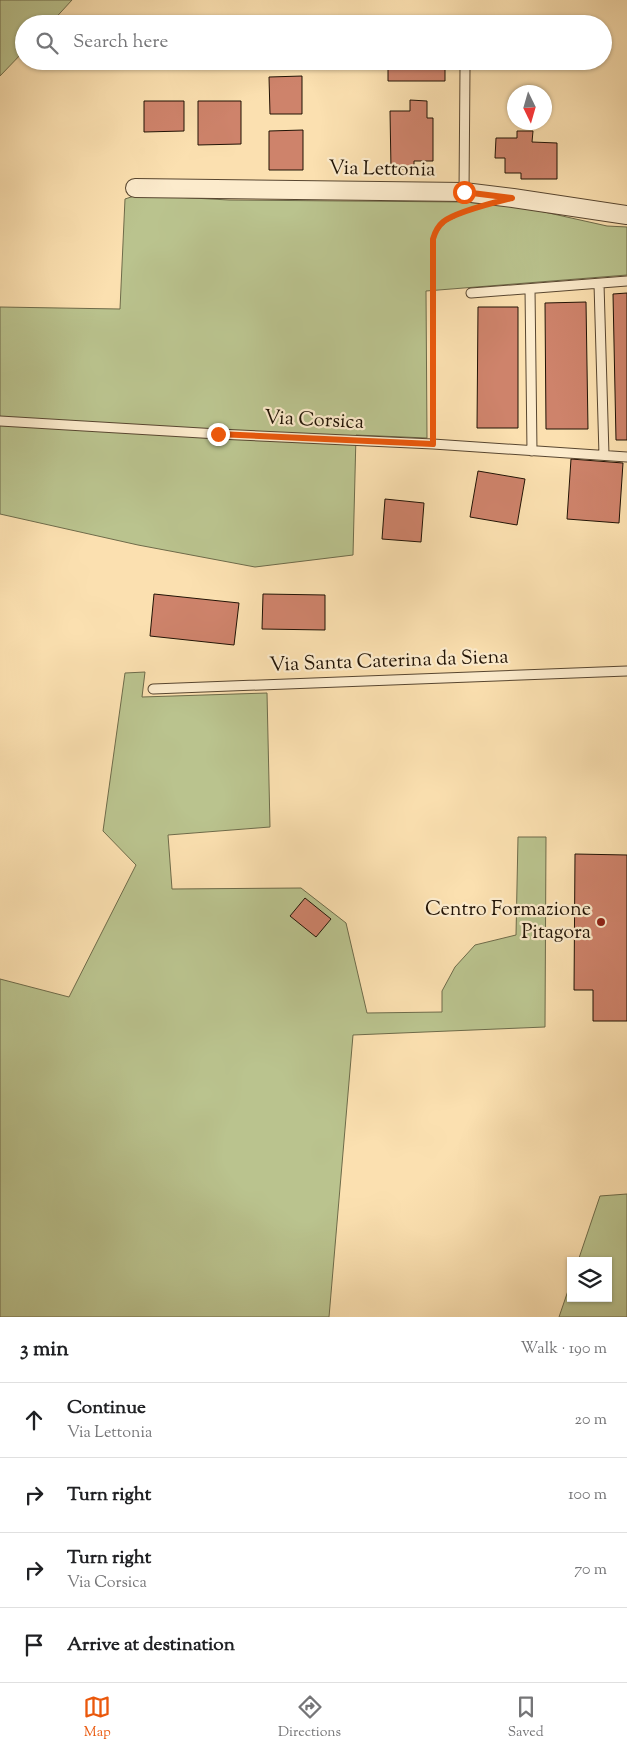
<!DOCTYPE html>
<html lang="en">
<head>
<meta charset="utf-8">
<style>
  :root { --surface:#fff; --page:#f2f2f2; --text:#202124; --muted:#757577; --line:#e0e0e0; --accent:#ea580c }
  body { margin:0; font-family:"Sorts Mill Goudy",serif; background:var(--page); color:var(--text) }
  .controls { position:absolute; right:15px; bottom:15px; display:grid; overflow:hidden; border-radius:0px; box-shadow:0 1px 4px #0004 }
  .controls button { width:45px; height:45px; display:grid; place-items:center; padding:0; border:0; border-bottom:1px solid var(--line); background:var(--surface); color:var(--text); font:25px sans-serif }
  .compass { position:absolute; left:507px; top:85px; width:45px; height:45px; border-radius:50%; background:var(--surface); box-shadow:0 1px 4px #0004; rotate:175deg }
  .stop { position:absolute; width:15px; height:15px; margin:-11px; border:4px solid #ea580c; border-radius:50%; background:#fff }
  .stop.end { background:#ea580c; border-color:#fff; box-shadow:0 1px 5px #0008 }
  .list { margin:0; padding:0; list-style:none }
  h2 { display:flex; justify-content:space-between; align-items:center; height:65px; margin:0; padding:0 20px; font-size:21px }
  h2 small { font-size:16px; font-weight:400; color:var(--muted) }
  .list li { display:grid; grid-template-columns:32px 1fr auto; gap:15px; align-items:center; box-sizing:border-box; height:75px; padding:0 20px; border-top:1px solid var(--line) }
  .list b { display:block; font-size:19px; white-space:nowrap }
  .list p { margin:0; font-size:16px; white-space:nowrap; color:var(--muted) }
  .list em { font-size:16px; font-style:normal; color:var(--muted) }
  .icon { flex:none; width:28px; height:28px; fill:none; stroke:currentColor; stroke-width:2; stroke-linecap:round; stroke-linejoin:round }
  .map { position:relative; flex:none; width:627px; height:1317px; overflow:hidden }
  .search { position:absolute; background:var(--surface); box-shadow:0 1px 4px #0004; left:15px; right:15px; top:15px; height:55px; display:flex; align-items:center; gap:12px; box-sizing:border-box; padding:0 18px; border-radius:28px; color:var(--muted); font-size:19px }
  .sheet { height:365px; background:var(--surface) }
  nav { display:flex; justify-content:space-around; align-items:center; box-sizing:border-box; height:70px; border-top:1px solid var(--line); background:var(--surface); font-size:14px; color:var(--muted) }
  nav a { display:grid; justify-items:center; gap:2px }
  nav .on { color:var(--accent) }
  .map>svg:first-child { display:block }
</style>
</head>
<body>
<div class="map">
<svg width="627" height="1317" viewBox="0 0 627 1317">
  <rect width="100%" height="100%" fill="#fbe0b0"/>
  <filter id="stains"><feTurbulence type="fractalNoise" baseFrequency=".004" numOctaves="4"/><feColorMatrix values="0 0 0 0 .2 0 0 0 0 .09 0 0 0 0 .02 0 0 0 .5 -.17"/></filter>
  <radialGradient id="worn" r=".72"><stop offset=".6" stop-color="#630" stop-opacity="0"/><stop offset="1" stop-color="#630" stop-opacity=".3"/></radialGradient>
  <path fill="#bac38e" stroke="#6e6b4a" d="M0,0H72L50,24H24V51L0,76Z
    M137,195L229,200L464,202L522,207L607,226L627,227V275L426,291L427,438L356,435L353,555L255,567L138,545L0,514V307L120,309L125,199Z
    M145,672L142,697L267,693L270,827L168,835L172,889L301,888L346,923L367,1013L442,1012V991L455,967L475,945L516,935L518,837H546L545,1027L353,1035L329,1317H0V979L69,997L136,865L103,831L125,673Z
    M627,1194V1317H559L571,1282V1298H608V1261H578L600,1196Z"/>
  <path fill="#ce836b" stroke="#211305" d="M482,19L512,20V24H482Z
    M535,19L566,20L565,24H535Z
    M388,61H445V81H388Z
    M302,76V114H270L269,77Z
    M410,100L427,101V118H433V161H414V169H391L390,111H410Z
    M144,101H184V131L144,132Z
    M198,101H241V144L198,145Z
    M303,130V170H269V131Z
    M517,131H533L532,142L557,143V179H521V173H505V158H495L496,138H517Z
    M627,293V440H616L613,294Z
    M586,302L588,429H546L545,303Z
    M478,307H518V428H477Z
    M571,459L623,463L619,523L567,519Z
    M478,471L525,479L517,525L470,517Z
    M385,499L424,503L421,542L382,539Z
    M154,594L239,603L234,645L150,636Z
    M263,594L325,595V630L262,629Z
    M575,854L627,855V1021H593V990H574Z
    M305,898L331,919L316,937L290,916Z"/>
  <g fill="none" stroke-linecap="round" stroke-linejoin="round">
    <g stroke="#584630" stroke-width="11">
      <path id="lane" d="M464,192L465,69
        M599,284L604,455
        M530,289L532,451
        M471,293L627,281
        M0,421L218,434L433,444L627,457
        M153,689L627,671"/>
    </g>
    <g stroke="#584630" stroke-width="20">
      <path id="street" d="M135,188L464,192L513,198L627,215"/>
    </g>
    <path stroke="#211305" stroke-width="3" stroke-dasharray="4 2.5" stroke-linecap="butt" d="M433,431V239C441,220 449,219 467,211"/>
    <use href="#lane" stroke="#fcebcc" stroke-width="9"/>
    <use href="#street" stroke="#fcebcc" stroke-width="18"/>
  </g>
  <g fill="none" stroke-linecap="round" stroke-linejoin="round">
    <path stroke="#ea580c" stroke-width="6" d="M218,434L433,444V239C435,232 437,227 443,222C455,212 496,202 512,198L464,192"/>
  </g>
  <circle fill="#8f2418" stroke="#fcebcc" stroke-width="2" cx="601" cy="922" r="5"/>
  <g text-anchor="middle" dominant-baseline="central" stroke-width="4.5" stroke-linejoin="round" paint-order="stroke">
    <g font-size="20" fill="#211305" stroke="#fcebcc">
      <text transform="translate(382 170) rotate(1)">Via Lettonia</text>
      <text transform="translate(314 421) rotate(3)">Via Corsica</text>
      <text transform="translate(389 662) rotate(-2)">Via Santa Caterina da Siena</text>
    </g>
    <g font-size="20" fill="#211305" stroke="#fcebcc" text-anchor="end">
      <text x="591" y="910">Centro Formazione<tspan x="591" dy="23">Pitagora</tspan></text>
    </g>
  </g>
  <rect width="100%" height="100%" filter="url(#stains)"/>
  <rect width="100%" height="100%" fill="url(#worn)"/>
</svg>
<div class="controls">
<button><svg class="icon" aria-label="layers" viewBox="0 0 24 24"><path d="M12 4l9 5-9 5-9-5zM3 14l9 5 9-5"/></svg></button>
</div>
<svg class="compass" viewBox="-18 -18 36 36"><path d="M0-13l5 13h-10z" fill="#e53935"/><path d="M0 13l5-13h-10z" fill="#757577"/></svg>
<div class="stop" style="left:464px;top:192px"></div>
<div class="stop end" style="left:218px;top:434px"></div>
<div class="search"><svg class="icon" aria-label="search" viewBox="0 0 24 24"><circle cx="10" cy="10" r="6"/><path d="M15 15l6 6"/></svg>Search here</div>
</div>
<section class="sheet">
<h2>3 min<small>Walk · 190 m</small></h2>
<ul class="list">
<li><svg class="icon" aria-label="ahead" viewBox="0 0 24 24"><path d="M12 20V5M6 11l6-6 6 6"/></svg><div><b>Continue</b><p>Via Lettonia</p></div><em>20 m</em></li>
<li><svg class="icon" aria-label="right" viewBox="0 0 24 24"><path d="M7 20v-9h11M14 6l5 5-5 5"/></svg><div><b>Turn right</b></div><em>100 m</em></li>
<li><svg class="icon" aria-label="right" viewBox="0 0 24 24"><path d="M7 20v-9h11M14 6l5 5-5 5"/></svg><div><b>Turn right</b><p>Via Corsica</p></div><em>70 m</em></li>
<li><svg class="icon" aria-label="arrive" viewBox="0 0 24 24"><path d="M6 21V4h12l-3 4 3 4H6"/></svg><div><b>Arrive at destination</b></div></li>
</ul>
</section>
<nav>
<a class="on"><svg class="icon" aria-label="map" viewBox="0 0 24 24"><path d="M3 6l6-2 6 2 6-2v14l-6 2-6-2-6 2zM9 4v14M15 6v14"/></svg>Map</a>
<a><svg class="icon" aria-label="directions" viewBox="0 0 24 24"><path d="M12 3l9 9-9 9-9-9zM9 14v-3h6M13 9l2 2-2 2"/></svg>Directions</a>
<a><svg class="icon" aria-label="saved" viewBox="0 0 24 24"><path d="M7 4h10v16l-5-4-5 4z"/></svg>Saved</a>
</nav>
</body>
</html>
